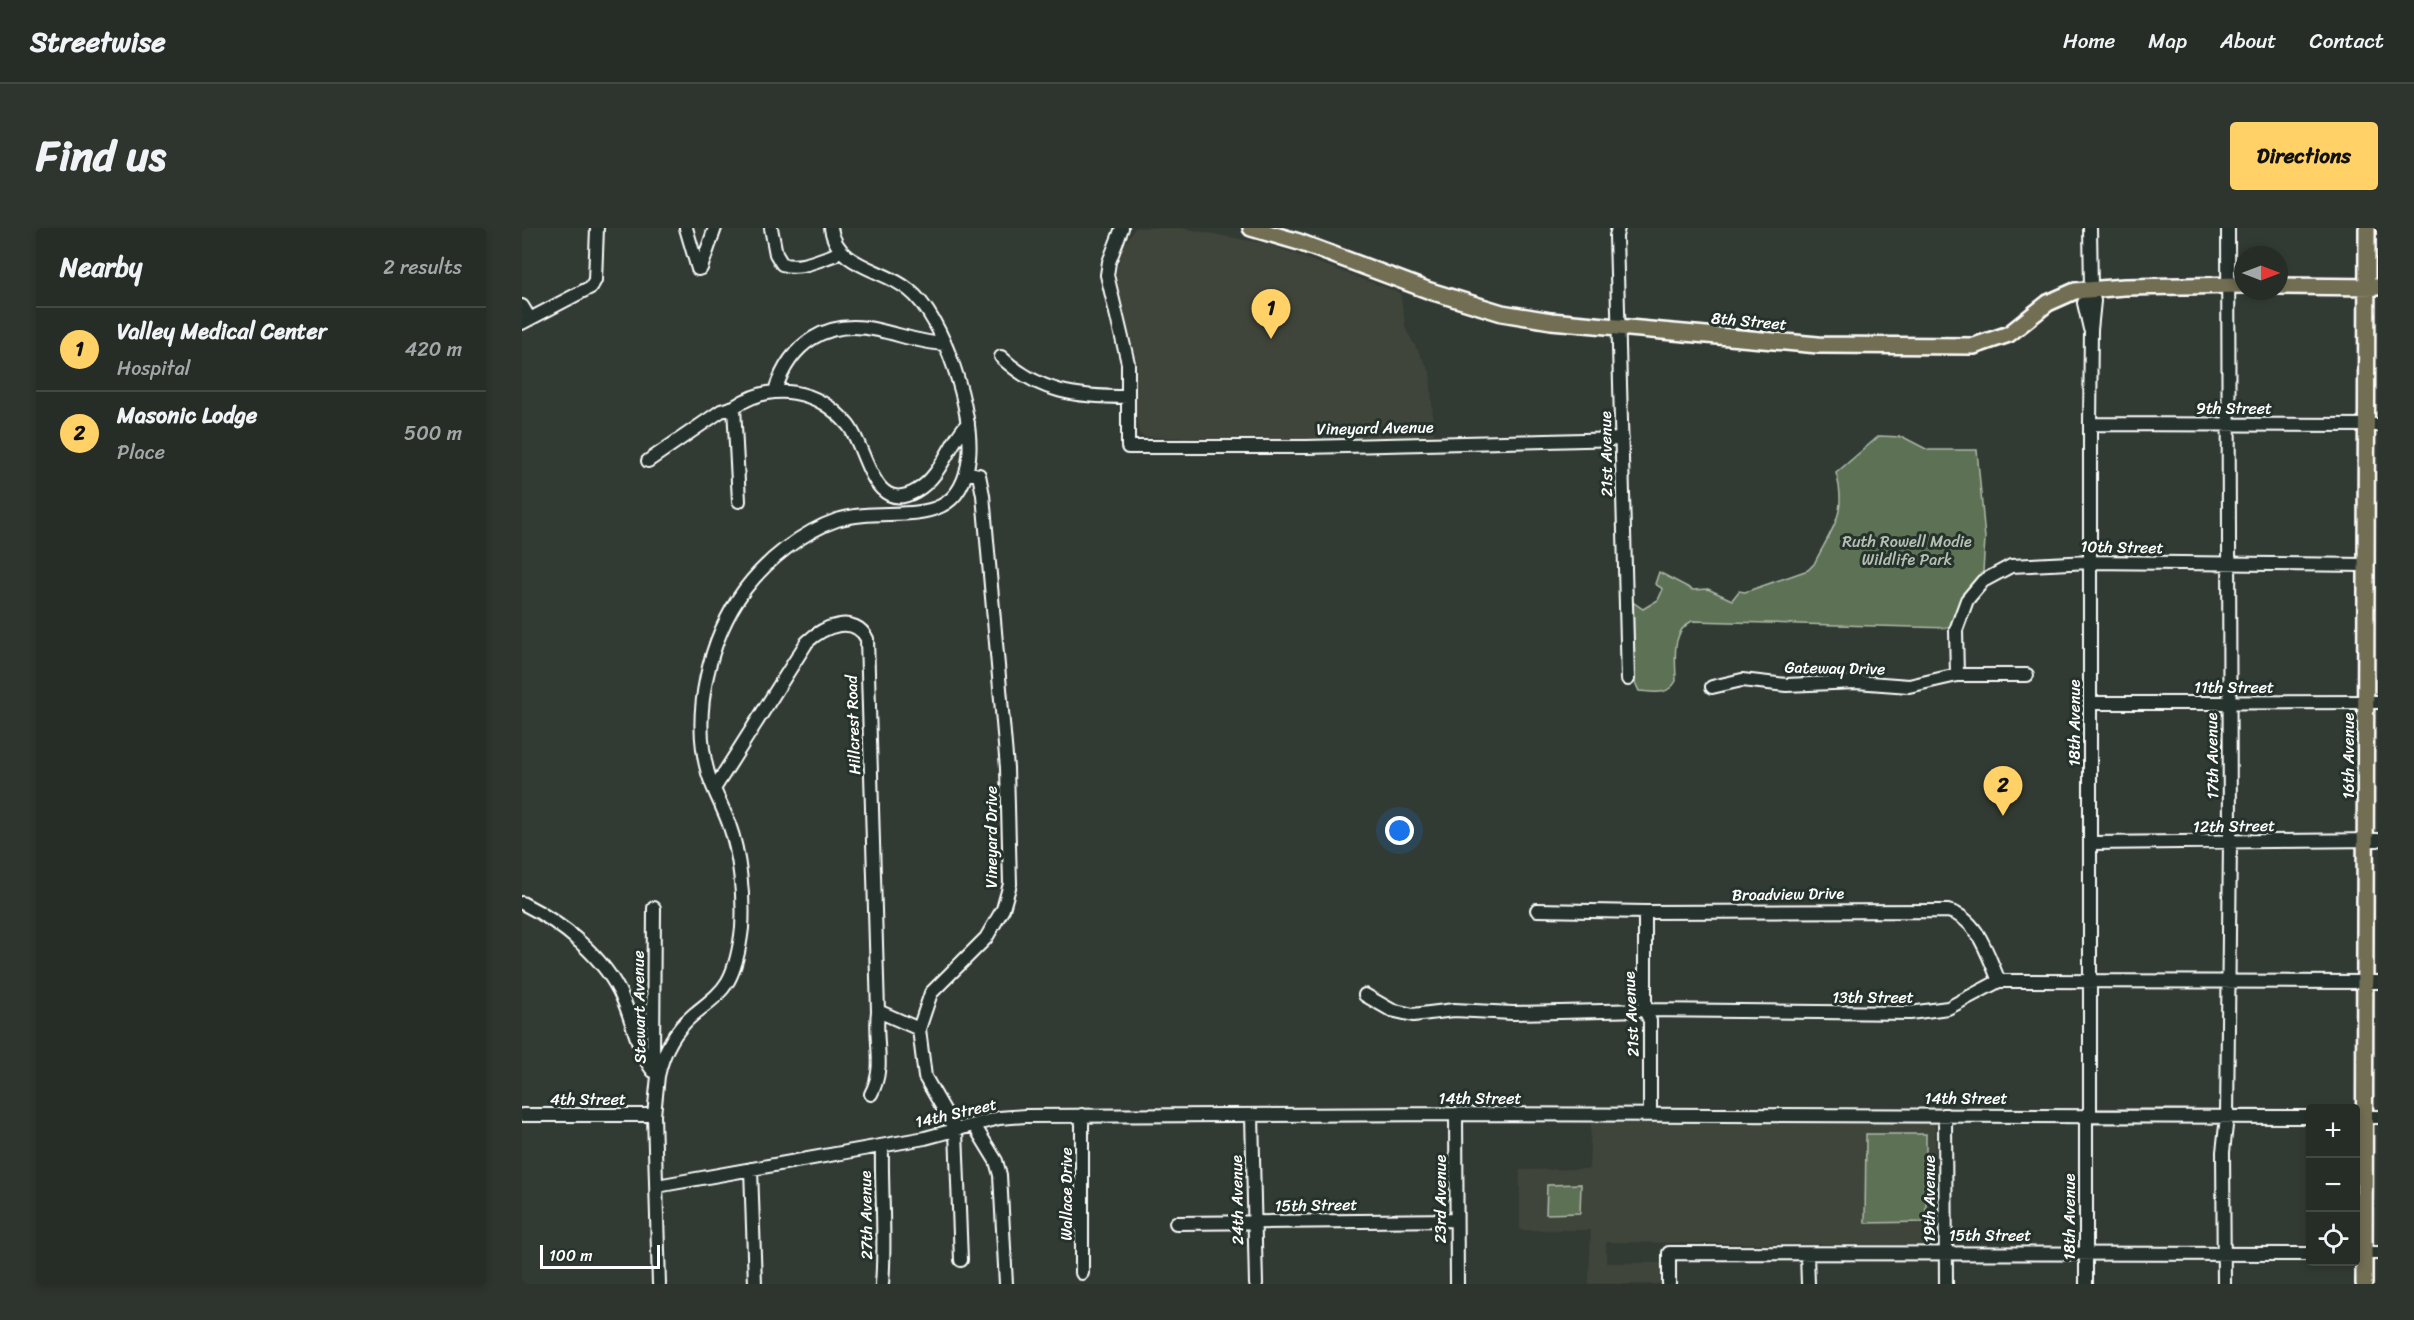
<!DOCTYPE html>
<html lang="en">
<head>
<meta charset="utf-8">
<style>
  :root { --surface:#262c26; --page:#2e342e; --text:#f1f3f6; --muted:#a4a7a7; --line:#424843; --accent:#ffd166 }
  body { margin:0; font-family:Sriracha,sans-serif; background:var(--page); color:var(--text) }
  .controls { position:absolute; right:18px; bottom:18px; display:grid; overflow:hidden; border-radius:6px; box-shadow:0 3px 9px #0003 }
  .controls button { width:54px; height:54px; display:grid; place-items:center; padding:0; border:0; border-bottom:2px solid var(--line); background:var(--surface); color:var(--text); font:30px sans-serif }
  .compass { position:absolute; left:1712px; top:18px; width:54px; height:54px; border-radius:50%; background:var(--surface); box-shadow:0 3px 9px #0003; rotate:90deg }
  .scale { position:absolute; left:18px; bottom:15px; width:120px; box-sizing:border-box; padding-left:6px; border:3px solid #fff; border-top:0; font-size:16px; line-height:21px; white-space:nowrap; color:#fff; -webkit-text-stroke:4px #26332d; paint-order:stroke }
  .you { position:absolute; left:878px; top:603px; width:21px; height:21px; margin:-15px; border:4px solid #fff; border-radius:50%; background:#1a73e8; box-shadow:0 0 0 9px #1a73e833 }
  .badge { display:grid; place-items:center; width:39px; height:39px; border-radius:50%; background:var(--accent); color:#111; font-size:20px; font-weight:700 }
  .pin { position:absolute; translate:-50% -50px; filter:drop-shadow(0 2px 3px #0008) }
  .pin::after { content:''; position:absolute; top:32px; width:21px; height:18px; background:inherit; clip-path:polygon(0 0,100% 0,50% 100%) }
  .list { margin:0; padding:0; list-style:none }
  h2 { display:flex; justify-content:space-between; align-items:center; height:78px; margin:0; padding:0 24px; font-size:26px }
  h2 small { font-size:20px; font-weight:400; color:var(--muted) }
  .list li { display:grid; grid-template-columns:39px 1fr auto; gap:18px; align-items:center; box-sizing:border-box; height:84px; padding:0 24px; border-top:2px solid var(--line) }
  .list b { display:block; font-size:22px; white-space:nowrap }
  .list p { margin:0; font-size:20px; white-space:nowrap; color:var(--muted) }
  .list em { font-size:20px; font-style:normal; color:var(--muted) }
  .icon { flex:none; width:33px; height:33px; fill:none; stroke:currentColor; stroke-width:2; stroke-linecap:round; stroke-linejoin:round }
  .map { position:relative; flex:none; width:1856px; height:1056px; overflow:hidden; border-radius:6px }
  header { display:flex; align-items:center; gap:36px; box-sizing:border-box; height:84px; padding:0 30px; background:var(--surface); border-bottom:2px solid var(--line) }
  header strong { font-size:28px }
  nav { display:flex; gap:33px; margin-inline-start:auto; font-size:21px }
  .intro { display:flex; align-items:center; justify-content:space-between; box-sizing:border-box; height:144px; padding:0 36px }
  h1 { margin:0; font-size:42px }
  .button { padding:15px 27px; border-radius:6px; background:var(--accent); color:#111; font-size:21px; font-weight:700 }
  main { display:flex; gap:36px; padding:0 36px }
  aside { flex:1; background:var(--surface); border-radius:6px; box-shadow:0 3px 9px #0003 }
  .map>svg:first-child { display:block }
</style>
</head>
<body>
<header>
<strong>Streetwise</strong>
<nav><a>Home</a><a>Map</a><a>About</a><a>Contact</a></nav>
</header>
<div class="intro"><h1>Find us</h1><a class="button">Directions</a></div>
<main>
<aside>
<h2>Nearby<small>2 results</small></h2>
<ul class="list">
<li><span class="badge">1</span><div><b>Valley Medical Center</b><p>Hospital</p></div><em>420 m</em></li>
<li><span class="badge">2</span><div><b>Masonic Lodge</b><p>Place</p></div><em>500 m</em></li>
</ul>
</aside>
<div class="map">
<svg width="1856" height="1056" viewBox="0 0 1856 1056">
  <rect width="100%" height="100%" fill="#323b33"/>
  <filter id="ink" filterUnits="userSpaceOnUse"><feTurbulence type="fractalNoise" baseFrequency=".0167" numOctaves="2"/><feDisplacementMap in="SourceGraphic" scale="12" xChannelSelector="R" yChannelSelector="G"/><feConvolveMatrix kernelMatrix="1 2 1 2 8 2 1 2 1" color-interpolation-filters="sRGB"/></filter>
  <g filter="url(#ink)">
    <path fill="#41453a" d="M613,0H659L745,16L878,65L884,102L908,144L912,207L799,213L622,209L617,205L614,186L615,133L594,58L595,39L603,16Z
      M1069,895H1413V1017L1084,1014V1035H1147V1056H1067L1069,1002H998V942L1067,941Z"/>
    <path fill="#5d7255" stroke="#aeb8aa" stroke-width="1.5" d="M1357,208L1381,209L1406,222H1455L1463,310L1461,344L1430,400L1170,393C1148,404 1154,432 1154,453C1146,468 1132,464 1117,463L1111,450L1109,373L1121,381L1136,372L1141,361L1133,356L1137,344L1171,362L1186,361L1210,372L1217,363L1223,364L1286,342L1292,336C1310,300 1326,286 1314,245Z
      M1344,906H1404V994L1343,995Z
      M1059,956L1058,985L1024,986L1025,957Z"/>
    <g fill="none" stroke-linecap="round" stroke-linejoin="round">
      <g stroke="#fff" stroke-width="16">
        <path id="minor" d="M164,0L176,41L179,40L193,0
          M249,0L254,26L260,36C277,42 296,32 312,27L317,22
          M600,0L587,34L585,47L606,135V219H784L1100,211
          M1096,0L1094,8L1106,451
          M0,78L8,91
          M0,95L69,59L73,52L75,0
          M1568,101L1562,75L1569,60
          M479,129C517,165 555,169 606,169
          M253,163C268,115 305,90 356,102C379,107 400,115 423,116
          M1568,196L1856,197
          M126,233L199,183L212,179
          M217,273L212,179C251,153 296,161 326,197C345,220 350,288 394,263C421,247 426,216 446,195
          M1435,447L1434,402L1445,372L1461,353L1489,338L1568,334L1844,337
          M1190,459L1220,452L1264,457L1334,454L1387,458L1435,447H1505
          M1569,475L1856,474
          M192,561L285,414C302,398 333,386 345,411L356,783L397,801
          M1569,615L1856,612
          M0,675C40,695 83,729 101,771C111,794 116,823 131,843
          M132,680L131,827L136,848L132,887L137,1056
          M1015,682L1123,684L1426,683C1456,690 1466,728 1477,753
          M1123,684V782L1128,793V887
          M843,767L869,782L891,787L932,782L991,785L1123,782L1388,785L1426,780L1477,753L1856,754
          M136,848C141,825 152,803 171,787C184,776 197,768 206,753C215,737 218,717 220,700C222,668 218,626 207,596C201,579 191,562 186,545C169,486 187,410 223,361C245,332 280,304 315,292C368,275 438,309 447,229C452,186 422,89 387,62C361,40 315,40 309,0
          M349,866C364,838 352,814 356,783
          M934,886L935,1056
          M0,887H132
          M560,887V1045
          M730,887L734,1056
          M1423,887L1424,1056
          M1568,887V196L1569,102L1572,73L1569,60L1568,0
          M1834,889H1856
          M452,897L474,933L478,947L484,1056
          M360,918C359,965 364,1010 360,1056
          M229,941L233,1056
          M135,958L403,910L477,890L504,888L934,886L1788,889
          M654,995L934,992
          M1834,1025H1856
          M1285,1026L1286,1056
          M439,1032L434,903L403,849L397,801L409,765L464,710L481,681L488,656L485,540L461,267L457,247L444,244
          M1147,1056V1025L1788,1026
          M1564,1056V887
          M1702,1056L1701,924L1705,889L1708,615L1706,0"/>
      </g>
      <g stroke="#fff" stroke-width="20">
        <path id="major" d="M729,0L777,14L908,63L980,85L1029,93L1296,117L1452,118L1487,106L1526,75L1553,63L1602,59L1721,57
          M1757,58L1856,59
          M1842,1056L1845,0"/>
      </g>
      <use href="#minor" stroke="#26332d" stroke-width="12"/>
      <use href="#major" stroke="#726e52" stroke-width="15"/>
    </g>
  </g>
  <g text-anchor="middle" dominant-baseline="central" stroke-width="6" stroke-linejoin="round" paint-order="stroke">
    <g font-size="16" fill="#fff" stroke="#26332d">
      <text transform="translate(1227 93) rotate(5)">8th Street</text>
      <text x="1712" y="180">9th Street</text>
      <text transform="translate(853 200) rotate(-1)">Vineyard Avenue</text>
      <text transform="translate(1084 226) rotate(-91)">21st Avenue</text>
      <text transform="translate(1600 319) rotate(1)">10th Street</text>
      <text transform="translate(1313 440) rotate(1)">Gateway Drive</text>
      <text x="1712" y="459">11th Street</text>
      <text transform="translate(1552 495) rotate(-90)">18th Avenue</text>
      <text transform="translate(331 497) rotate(-92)">Hillcrest Road</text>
      <text transform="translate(1690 528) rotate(-91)">17th Avenue</text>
      <text transform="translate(1826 528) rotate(-90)">16th Avenue</text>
      <text transform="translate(1712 598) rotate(-1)">12th Street</text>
      <text transform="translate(469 609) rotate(-90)">Vineyard Drive</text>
      <text transform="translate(1266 666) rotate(-1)">Broadview Drive</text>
      <text x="1351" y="769">13th Street</text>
      <text transform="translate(117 779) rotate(-91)">Stewart Avenue</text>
      <text transform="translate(1109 786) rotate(-93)">21st Avenue</text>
      <text x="958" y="870">14th Street</text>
      <text x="1444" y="870">14th Street</text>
      <text x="66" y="871">4th Street</text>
      <text transform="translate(434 885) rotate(-13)">14th Street</text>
      <text transform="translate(544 966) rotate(-90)">Wallace Drive</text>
      <text transform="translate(918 971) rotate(-90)">23rd Avenue</text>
      <text transform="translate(1407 971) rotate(-90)">19th Avenue</text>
      <text transform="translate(715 972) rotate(-91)">24th Avenue</text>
      <text transform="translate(794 977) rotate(-1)">15th Street</text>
      <text transform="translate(344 987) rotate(-91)">27th Avenue</text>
      <text transform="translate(1547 989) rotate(-90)">18th Avenue</text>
      <text x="1468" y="1007">15th Street</text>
    </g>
    <g font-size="16" fill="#b6c0b2" stroke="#26332d">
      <text x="1385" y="313">Ruth Rowell Modie<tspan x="1385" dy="18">Wildlife Park</tspan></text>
    </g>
  </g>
</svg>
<div class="controls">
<button>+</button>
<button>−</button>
<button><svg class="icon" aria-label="locate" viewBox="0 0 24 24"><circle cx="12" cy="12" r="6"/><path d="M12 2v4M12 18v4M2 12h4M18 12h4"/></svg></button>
</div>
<svg class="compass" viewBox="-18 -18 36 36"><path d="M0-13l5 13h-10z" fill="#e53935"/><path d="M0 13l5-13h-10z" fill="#a4a7a7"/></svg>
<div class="scale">100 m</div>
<div class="you"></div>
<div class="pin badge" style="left:749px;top:111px">1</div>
<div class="pin badge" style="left:1481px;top:588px">2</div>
</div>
</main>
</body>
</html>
